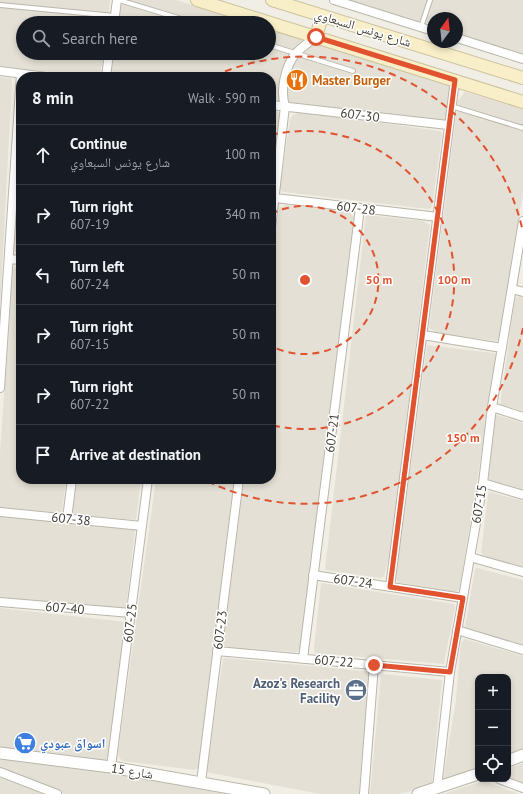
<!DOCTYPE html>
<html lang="en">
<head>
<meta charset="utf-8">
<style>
  :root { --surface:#171b24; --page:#242831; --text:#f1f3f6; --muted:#9ea1a6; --line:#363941 }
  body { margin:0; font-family:"PT Sans","Noto Naskh Arabic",sans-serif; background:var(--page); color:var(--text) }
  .controls { position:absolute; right:12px; bottom:12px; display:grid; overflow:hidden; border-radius:8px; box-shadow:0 2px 6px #0003 }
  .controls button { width:36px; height:36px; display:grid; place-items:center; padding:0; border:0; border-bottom:1px solid var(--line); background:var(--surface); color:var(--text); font:20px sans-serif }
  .compass { position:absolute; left:427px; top:12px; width:36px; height:36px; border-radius:50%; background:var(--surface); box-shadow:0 2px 6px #0003; rotate:15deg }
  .stop { position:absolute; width:12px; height:12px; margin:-9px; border:3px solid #e1522e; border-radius:50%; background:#fff }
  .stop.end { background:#e1522e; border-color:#fff; box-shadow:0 1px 4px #0008 }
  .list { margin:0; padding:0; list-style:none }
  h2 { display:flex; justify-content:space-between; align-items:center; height:52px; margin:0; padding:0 16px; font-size:17px }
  h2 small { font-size:13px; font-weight:400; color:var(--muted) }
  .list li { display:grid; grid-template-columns:26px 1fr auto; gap:12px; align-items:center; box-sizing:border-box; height:60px; padding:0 16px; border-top:1px solid var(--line) }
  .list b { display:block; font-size:15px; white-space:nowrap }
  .list p { margin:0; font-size:13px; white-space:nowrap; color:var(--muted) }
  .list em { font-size:13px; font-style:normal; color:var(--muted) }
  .icon { flex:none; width:22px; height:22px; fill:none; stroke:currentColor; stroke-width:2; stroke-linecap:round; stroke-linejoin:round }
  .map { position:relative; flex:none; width:523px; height:794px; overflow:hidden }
  .search { position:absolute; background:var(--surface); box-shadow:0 2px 6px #0003; left:16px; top:16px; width:260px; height:44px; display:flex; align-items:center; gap:10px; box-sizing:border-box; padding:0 14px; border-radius:22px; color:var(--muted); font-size:15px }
  .panel { position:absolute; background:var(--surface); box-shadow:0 2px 6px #0003; left:16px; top:72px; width:260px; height:412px; border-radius:16px }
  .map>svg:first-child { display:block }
</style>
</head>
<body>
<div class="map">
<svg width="523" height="794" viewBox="0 0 523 794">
  <rect width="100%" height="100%" fill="#f1eee6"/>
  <path fill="#e4e0d5" d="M0,0H110L108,23H23V53H104L100,75L95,77L0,66Z
    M121,0H176L250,23H118Z
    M344,0H427L421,20L417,22Z
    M433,0H523V55L457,34V18H433V27L429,26L426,20Z
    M269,29L445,84L450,87L446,117L444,121H440L271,100V77H113L111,73L114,53H269Z
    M0,77L10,78L12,81L0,309Z
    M465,92L523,109V191L502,333L500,338L497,341L437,333L429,328L458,101Z
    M271,109H275L280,114V121L271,191Z
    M301,112L440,131L442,134L432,207L429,209L283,192L280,188L290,119L293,115Z
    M18,179L21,180V255L13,251L12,245Z
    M285,205L349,212L354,217L300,650L296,652L230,648L225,646L223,642L244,479H271V271L279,208Z
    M366,215L423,221L430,225L391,548L384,577L380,578L325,570Z
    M15,267L21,268V479H66L62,513L0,507V453L13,270Z
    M519,296L523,298V411L500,405L515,298Z
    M427,345L493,353L496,354L497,358L460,586L458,591L453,592L401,583L397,581L396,577Z
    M497,415L523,423V491L494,483L489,480L487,475L495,416Z
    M76,479H141L136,520L72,514Z
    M156,479H234L199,764L198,768L194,770L123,761L119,758L118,752Z
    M490,492L523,501V567L485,556L481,553L488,494Z
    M0,516L135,530L126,609L0,597Z
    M477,568L523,580V645L465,627L475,569Z
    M321,583L454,604L455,607L444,664L315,653L314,648Z
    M0,608L126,622L109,754L106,760L102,761L0,748Z
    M465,639L523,656V749L508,755V677H478V767L448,780H443L456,699L461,642Z
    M225,658L365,671L368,673L369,679L359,794H320L206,772L223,659Z
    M381,674L442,680L432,782L430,787L399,794H370Z
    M0,757L108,772L238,794H65L0,768Z
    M523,763V784L508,778V769Z
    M0,775L47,794H0Z
    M484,781L519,794H442Z"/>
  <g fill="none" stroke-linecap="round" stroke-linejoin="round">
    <g stroke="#bbb6aa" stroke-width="6">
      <path id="service" d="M119,0L195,23
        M0,5L115,16
        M421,27L430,0
        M269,45L353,71
        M451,106L523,128"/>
    </g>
    <g stroke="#bbb6aa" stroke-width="10">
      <path id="minor" d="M334,0L433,31
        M114,23L117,0
        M457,38L523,59
        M0,71L47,77
        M106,77L109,53
        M271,105L448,125
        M275,198L438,217
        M271,228L285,106C280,91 285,66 296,53C302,47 309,42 316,37
        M9,259L21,260
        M512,289L523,292
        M423,335L502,348
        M0,388L21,74
        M492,407L523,417
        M483,483L523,495
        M0,512L142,526
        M67,519L72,479
        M470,557L523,572
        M313,575L463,598
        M390,587L455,80
        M0,602L131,613
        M457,630L523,650
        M217,651L450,672
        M303,659L360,208
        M111,767L148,479
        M0,772L57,794
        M499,779L523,788
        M201,782L239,479
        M437,788L450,672L483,483L492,407L523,221
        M364,794L374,665"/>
    </g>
    <g stroke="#bbb6aa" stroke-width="13">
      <path id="tertiary" d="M0,753L111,767L264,794
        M508,761L523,755
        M418,794L478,774"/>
    </g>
    <g stroke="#ccc29b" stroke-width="14">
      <path id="secondary" d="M197,0L523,102
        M272,0L523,78
        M316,37L322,16"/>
    </g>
    <use href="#service" stroke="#fff" stroke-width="4"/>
    <use href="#minor" stroke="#fff" stroke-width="8"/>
    <use href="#tertiary" stroke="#fff" stroke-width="11"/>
    <use href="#secondary" stroke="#f8efc9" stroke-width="12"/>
  </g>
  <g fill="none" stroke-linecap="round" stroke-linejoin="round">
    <path stroke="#e1522e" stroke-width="5" d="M316,37L455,80L390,587L463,598L450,672L374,665"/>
  </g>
  <g fill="none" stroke="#e1522e" stroke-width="2" stroke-dasharray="7 5">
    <path d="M271 214A74 74 0 1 1 271 346"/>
    <path d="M271 135A149 149 0 1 1 271 425"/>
    <path d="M523 328A223 223 0 0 1 205 480M214 76A223 223 0 0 1 523 232"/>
  </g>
  <defs>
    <g id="restaurant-disc" transform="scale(1.15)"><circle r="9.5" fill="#e8710a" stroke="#fff"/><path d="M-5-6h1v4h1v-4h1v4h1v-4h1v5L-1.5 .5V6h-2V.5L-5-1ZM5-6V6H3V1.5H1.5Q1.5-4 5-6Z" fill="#fff"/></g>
    <g id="office-disc" transform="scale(1.15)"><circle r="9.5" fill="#5c6f8a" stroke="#fff"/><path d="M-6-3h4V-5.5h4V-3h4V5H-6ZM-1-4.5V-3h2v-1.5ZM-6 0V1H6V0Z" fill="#fff"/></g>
    <g id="supermarket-disc" transform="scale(1.15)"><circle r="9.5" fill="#3f7fe0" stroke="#fff"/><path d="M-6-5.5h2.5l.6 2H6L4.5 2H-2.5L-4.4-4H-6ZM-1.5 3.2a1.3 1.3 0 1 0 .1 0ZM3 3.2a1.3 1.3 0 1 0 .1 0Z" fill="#fff"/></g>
  </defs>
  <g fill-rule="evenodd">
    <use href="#restaurant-disc" x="297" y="80"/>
    <use href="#office-disc" x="356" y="690"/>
    <use href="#supermarket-disc" x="25" y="743"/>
  </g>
  <g text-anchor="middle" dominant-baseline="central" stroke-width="3" stroke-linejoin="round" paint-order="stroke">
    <g font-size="13" fill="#433f36" stroke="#fff">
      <text transform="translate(363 28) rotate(17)">شارع يونس السبعاوي</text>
      <text transform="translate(360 115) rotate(7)">607-30</text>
      <text transform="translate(356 208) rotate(7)">607-28</text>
      <text transform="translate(332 433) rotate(-83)">607-21</text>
      <text transform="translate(479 504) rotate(-81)">607-15</text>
      <text transform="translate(71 519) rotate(6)">607-38</text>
      <text transform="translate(353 581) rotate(8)">607-24</text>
      <text transform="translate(65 608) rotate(5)">607-40</text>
      <text transform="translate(130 623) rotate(-83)">607-25</text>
      <text transform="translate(220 630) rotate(-83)">607-23</text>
      <text transform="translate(334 661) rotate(5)">607-22</text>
      <text transform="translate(132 771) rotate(9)">شارع 15</text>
    </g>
    <g font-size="13" font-weight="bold" fill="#c56008" stroke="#fff" text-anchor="start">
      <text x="312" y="80">Master Burger</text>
    </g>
    <g font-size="13" font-weight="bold" fill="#4e5e75" stroke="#fff" text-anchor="end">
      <text x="340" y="683">Azoz's Research<tspan x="340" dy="15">Facility</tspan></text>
    </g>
    <g font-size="13" font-weight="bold" fill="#366cbe" stroke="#fff" text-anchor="start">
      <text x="40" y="743">اسواق عبودي</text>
    </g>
  </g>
  <circle cx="305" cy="280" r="6" fill="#e1522e" stroke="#fff" stroke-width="2"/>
  <g font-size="12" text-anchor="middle" font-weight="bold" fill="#e1522e" stroke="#fff" stroke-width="3" stroke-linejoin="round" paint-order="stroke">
    <text x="379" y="284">50 m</text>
    <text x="454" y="284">100 m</text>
    <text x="463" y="442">150 m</text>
  </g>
</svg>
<div class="controls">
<button>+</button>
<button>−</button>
<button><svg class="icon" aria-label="locate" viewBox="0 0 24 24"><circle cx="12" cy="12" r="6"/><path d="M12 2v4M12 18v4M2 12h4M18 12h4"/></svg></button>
</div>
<svg class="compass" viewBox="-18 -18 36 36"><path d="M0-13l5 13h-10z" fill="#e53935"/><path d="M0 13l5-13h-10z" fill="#9ea1a6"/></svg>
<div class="stop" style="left:316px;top:37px"></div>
<div class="stop end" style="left:374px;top:665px"></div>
<div class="search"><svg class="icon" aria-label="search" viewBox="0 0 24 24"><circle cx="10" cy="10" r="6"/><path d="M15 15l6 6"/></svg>Search here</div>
<section class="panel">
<h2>8 min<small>Walk · 590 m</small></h2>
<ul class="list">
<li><svg class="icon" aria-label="ahead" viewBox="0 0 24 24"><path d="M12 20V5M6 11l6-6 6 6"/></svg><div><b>Continue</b><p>شارع يونس السبعاوي</p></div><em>100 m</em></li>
<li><svg class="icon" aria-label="right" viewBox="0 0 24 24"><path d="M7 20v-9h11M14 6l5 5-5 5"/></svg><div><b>Turn right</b><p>607-19</p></div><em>340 m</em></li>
<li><svg class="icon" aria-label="left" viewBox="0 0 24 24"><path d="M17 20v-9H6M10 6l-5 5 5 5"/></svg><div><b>Turn left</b><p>607-24</p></div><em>50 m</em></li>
<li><svg class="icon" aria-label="right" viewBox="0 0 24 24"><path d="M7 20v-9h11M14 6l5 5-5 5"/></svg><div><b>Turn right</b><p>607-15</p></div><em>50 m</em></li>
<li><svg class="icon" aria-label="right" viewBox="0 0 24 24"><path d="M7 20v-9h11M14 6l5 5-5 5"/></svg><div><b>Turn right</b><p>607-22</p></div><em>50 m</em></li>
<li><svg class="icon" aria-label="arrive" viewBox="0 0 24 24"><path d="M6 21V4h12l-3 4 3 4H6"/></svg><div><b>Arrive at destination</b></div></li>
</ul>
</section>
</div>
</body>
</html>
